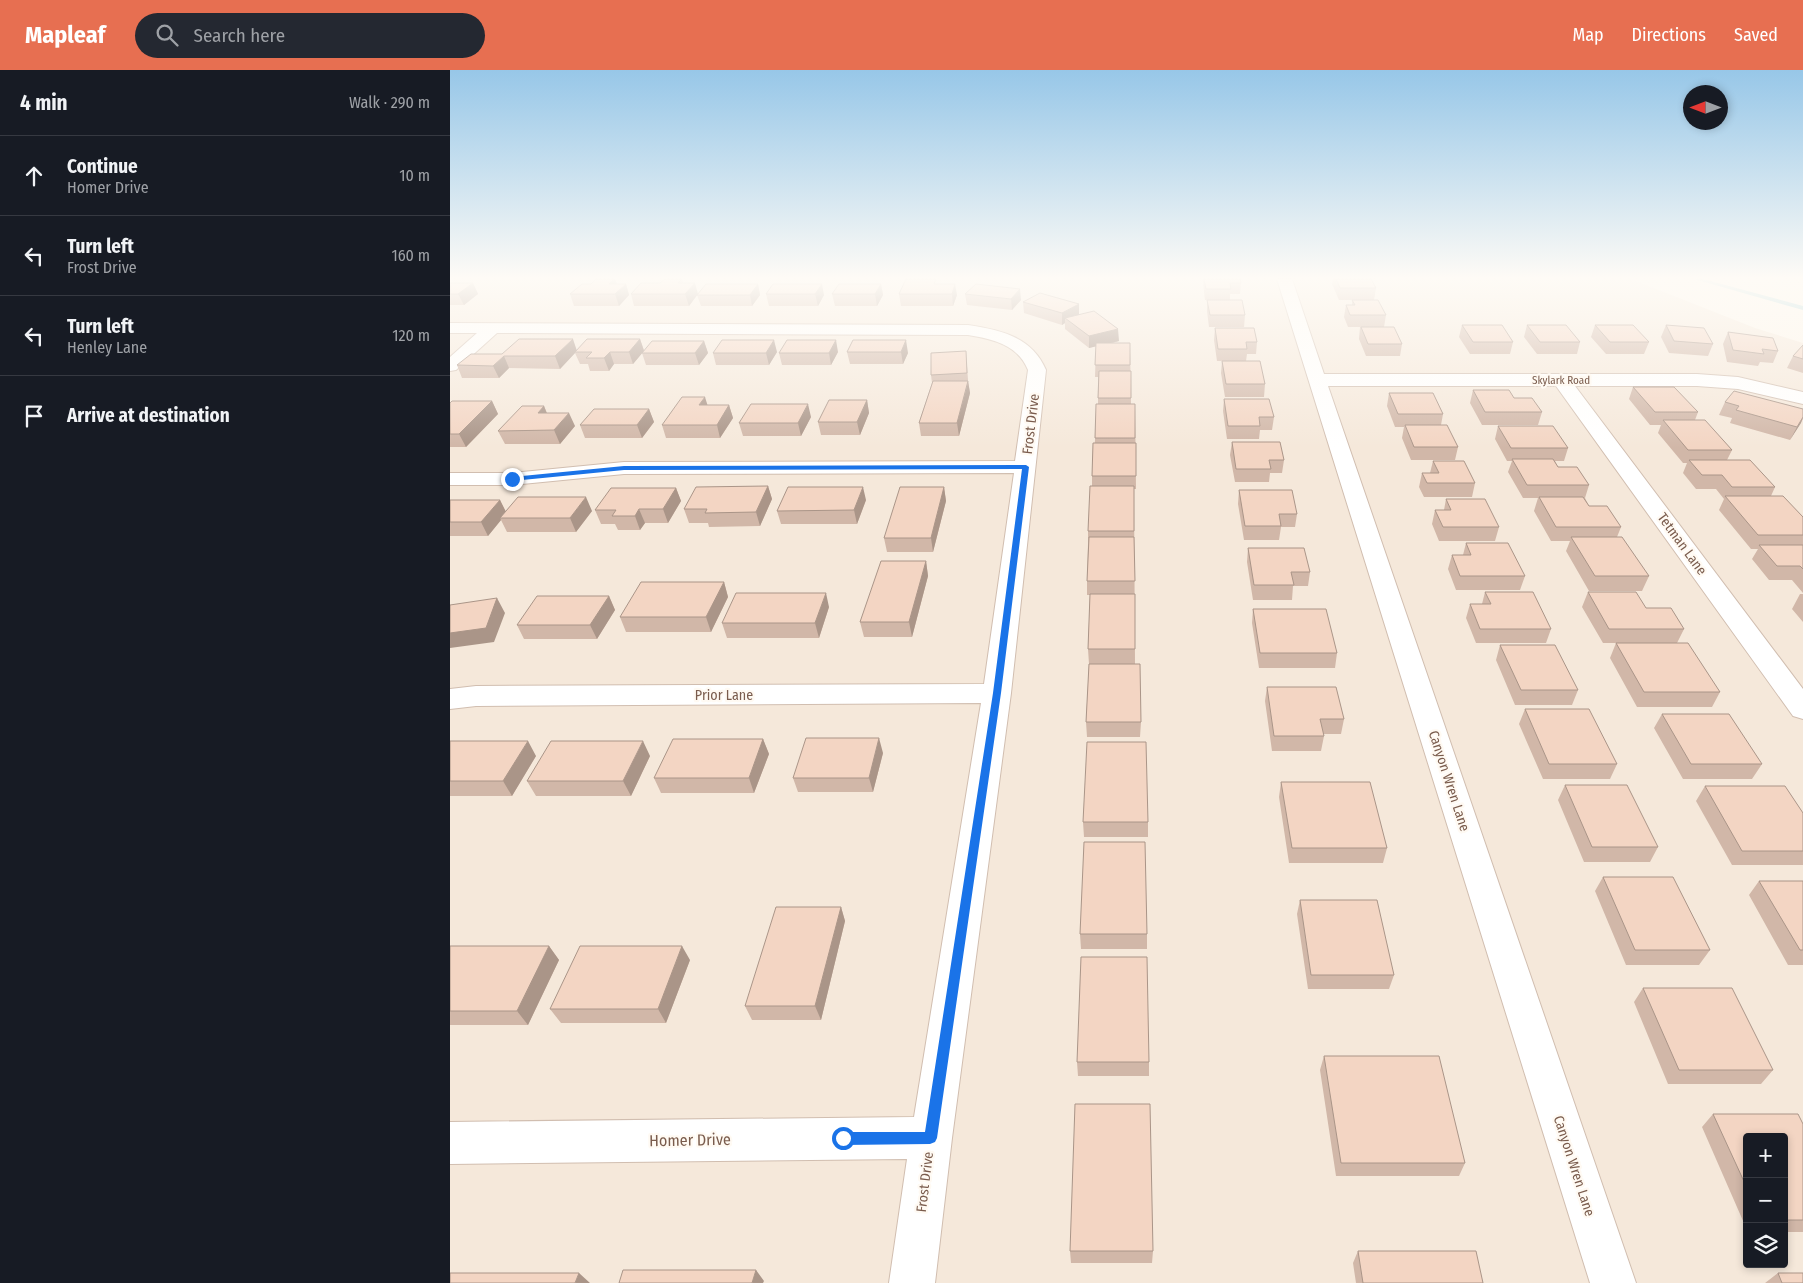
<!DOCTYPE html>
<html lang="en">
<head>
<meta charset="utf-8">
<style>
  :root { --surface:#171b24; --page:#242831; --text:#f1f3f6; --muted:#9ea1a6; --line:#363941; --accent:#e76f51 }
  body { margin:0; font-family:"Fira Sans Condensed",sans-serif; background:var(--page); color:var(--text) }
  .controls { position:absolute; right:15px; bottom:15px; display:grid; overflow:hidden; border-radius:5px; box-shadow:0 2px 8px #0003 }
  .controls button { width:45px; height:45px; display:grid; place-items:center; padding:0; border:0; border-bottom:1px solid var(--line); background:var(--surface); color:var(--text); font:25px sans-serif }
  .compass { position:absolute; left:1233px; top:15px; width:45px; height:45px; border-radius:50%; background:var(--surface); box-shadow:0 2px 8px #0003; rotate:270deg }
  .stop { position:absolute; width:15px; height:15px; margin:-11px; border:4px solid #1a73e8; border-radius:50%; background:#fff }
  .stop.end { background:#1a73e8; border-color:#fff; box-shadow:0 1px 5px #0008 }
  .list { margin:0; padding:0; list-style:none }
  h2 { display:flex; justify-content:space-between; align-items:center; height:65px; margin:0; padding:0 20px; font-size:21px }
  h2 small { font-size:16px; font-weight:400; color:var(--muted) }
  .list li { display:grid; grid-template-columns:32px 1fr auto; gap:15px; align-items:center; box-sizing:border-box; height:80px; padding:0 20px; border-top:1px solid var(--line) }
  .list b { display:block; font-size:19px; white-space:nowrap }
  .list p { margin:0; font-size:16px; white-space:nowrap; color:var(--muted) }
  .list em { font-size:16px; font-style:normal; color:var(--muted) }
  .icon { flex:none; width:28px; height:28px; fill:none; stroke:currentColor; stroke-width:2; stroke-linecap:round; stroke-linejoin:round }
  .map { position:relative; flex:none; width:1353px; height:1213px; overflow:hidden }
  header { display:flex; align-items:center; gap:30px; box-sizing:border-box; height:70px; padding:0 25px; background:var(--accent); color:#fff }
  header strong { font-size:24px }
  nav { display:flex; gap:28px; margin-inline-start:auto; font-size:18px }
  .search { width:350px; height:45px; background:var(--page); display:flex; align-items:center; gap:12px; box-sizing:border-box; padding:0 18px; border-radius:28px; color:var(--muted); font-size:19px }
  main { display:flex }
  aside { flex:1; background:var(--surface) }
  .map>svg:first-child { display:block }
</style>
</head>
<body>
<header>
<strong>Mapleaf</strong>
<div class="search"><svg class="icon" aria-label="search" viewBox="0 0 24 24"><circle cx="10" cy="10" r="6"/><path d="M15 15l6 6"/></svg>Search here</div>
<nav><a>Map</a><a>Directions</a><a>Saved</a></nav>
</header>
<main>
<aside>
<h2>4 min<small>Walk · 290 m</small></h2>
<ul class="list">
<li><svg class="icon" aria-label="ahead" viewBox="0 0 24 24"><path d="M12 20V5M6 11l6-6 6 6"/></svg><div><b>Continue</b><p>Homer Drive</p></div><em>10 m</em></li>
<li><svg class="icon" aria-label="left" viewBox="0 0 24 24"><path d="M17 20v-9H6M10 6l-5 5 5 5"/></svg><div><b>Turn left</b><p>Frost Drive</p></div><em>160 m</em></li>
<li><svg class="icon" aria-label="left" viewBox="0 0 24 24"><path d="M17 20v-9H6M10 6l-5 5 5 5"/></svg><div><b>Turn left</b><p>Henley Lane</p></div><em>120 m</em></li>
<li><svg class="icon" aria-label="arrive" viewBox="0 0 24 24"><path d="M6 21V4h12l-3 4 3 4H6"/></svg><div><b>Arrive at destination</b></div></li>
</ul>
</aside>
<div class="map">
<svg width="1353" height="1213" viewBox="0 0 1353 1213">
  <rect width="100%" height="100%" fill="#fdf6ec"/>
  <path fill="#f5e8da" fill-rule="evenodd" d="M0,209H1181L1305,258L1353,273V1213H0ZM1297,1067H1334V1194H1297Z"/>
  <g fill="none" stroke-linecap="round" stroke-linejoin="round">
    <path fill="#a5d3da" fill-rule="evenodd" d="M1244,209H1253L1353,236V240Z"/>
    <g stroke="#d1beb0" stroke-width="2">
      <path id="minor" d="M827,209H842L874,304H1247L1288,307L1353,322V334L1288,319L1247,316H1125L1353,619V649L1343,646L1106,316H878L1186,1213H1140Z
        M0,253L518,255C551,260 582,267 596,300L561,623L502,1068L485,1213H439L457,1089L0,1094V1052L464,1047L531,633L26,636L0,639V619L26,616L534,614L564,403L174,404L62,415H0V403H62L174,392L565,391L578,300C568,275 543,269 518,265L47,263L6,300L0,301V287L27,263H0Z"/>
    </g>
    <use href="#minor" fill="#fff" fill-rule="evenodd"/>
  </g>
  <path fill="#d1b7a8" d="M232,209L233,213L248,224L308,214L310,225L302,236H251L247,225L239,236H184L181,224L210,213Z
    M753,209H790L791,213L790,224H780V230L795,245L794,257H759L757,241V230H755L753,213Z
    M883,209H921L926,218L924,230L936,245L934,257L952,274L950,286H916L909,269L910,257H898L894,247L896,235H902V230H889L882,214Z
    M0,213H23L28,224L14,235H0Z
    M167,214H176L179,225L169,236H124L120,224Z
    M323,214L374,225L368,236H319L316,224Z
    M431,214L433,225L427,236H385L382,224Z
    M487,214L507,225L503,236H451L449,224Z
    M515,224L571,230L562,240L517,235Z
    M573,232L629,244L669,271L663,273H680L681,334H685L686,419H684L685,594L691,652L690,667H637L636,652L639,594L638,579L640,525H637V511L638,474V461L642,416V406L648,334V307H645L646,276L639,278L615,259V253L612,255L574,243Z
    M1012,255L1063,272L1060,284H1020L1009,267Z
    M1077,255L1130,272L1127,284H1087L1074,267Z
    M1145,255L1199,272L1194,284H1156L1141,267Z
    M1216,255L1263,274L1258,286L1219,283L1211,267Z
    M765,258L807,272L806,284H797L796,291L815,314L814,327H775L771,303L772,291H767L764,270Z
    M1278,262L1328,281L1323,293L1310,292L1308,296L1277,292L1273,274Z
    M190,269L194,280L254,271L258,283L249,295H196L192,283L183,294H164L159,301H140L138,294H130L125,283L110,299L59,298L49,308H12L7,295L52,284L127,280Z
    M403,270L458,283L453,294H400L397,282Z
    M1353,275V303L1337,298L1343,286Z
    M516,281L518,311L520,323L509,366H471L469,353L482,313L481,305Z
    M327,282L319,295H266L263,283Z
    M388,282L381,295H332L329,283Z
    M1183,317L1248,342L1245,350L1282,380L1277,390L1325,417L1321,426L1353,447V523L1342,510H1319L1302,489L1308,479H1301L1269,440L1274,429L1266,419H1246L1233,403L1237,393H1233L1208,363L1211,355H1200L1179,329Z
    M1023,320L1064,328L1092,342L1088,355H1032L1020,333Z
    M939,323L993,344L991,355L1008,377L1005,390H961L952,368L954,357H945L937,336Z
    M774,329L824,347L822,360H810L809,369H777L773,341Z
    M417,330L419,343L410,365H371L368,352Z
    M42,331L48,344L16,377H0V333Z
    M1275,332L1353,339V349L1340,370L1280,353L1282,348L1269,345Z
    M258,335H279L283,348L270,368H216L212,355Z
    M94,336L97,343L125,356L110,374H55L48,361Z
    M199,339L204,352L192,368H135L130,355Z
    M361,347L351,366H293L289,353Z
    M1048,356L1118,378L1114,391H1105L1108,397L1139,415L1135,428L1139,436L1171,457L1167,467L1199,506L1192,521H1139L1116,481L1120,471H1101L1084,441L1088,428H1073L1058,402L1062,391H1057L1045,369Z
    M782,372L834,390L832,403H820L819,412H785L780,385Z
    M983,391L1025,413L1022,427H974L969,417L972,403H980Z
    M318,416L322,429L310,456L259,457L258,453H239L234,439Z
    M494,417L496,431L483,482H437L434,468Z
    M226,418L231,431L218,453H195L190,460H168L165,454H151L145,440Z
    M789,420L847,444L845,457H831L829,470H794L788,434Z
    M996,429L1049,457L1045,471H989L982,454L985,440H994Z
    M0,430H50L56,442L142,441L126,462H57L51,450L38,466H0Z
    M416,430L407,454H331L327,441Z
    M1016,473L1075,506L1070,520H1006L998,499L1002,485H1013Z
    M798,478L860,502L858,516H843L842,530H803L797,492Z
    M476,491L478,506L462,567H414L410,552Z
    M274,512L278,527L261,562H176L170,547Z
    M1035,522L1101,559L1096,573H1026L1016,548L1020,534H1032Z
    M1138,522L1196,538L1234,559L1227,573L1270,622L1262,637H1187L1160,588L1166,573H1153L1132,537Z
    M1350,524H1353V552L1342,539Z
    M159,526L165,540L147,569H74L67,555Z
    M379,537L369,568H277L272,553Z
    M803,539L887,583L885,598H809L802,553Z
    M1050,575L1128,620L1122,635H1065L1046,590Z
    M817,617L894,649L891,664H873L874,666L871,681H822L815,631Z
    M1075,639L1167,694L1160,709H1093L1069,654Z
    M1212,644L1312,694L1302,709H1233L1204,658Z
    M313,669L319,684L304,723H211L204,708Z
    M0,671L86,686L62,726H0Z
    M433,683L423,722H348L343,708Z
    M200,686L181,726H86L77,711Z
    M831,712L937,778L933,793H839L829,727Z
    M1115,715L1208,777L1200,792H1134L1108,730Z
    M1255,716L1353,743V795H1282L1246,731Z
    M633,752H698V767H634Z
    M1153,807L1260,880L1249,895H1176L1145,821Z
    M1309,811H1353V895H1338L1299,825Z
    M850,830L944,905L939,919H858L847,844Z
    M391,837L395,851L371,950H302L295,936Z
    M630,864H697V879H631Z
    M0,876H99L109,890L78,955H0Z
    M240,890L216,953H111L100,939Z
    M1193,918L1323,1000L1311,1014H1218L1184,932Z
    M874,986L1015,1093L1009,1106H886L870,1000Z
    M627,992H699V1006H628Z
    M1263,1044L1353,1054V1162H1334V1067H1297V1160L1252,1057Z
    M620,1181H703L702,1193H621Z
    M908,1181L1033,1213H906L903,1193Z
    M1328,1203L1353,1213H1315Z"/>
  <path fill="#aa9588" d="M164,209H165L169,219L163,225L159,214Z
    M23,213L28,224L14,235L8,224Z
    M245,213L248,224L239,236L235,224Z
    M176,214L179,225L169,236L165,224Z
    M308,214L310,225L302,236L300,225Z
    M372,214L374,225L368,236L365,224Z
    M431,214L433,225L427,236L425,224Z
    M505,214L507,225L503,236L502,224Z
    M570,219L571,230L562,240L561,229Z
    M629,234V245L615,248V253L612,255V243Z
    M668,259L669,271L639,278V266Z
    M123,269L127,281L125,282V283L110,299L105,286Z
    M190,269L194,281L183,294L179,282Z
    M324,270L327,282L319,295L316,283Z
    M386,270L388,282L381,295L379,283Z
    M456,270L458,283L453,294L451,282Z
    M254,271L258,283L249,295L245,283Z
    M516,281L518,312V311L520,323L509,366L507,353L518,313Z
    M160,282L164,294L159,301L154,288Z
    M54,286L59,298L49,308L43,296Z
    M255,327L259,340L249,335Z
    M417,330L419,343L410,365L407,352Z
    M42,331L48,344L16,377L9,364Z
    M358,334L361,347L351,366L348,353Z
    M279,335L283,348L270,368L267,355Z
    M94,336L99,349L88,343Z
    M199,339L204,352L192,368L187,355Z
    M119,343L125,356L110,374L104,360Z
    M1353,347L1351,353L1340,370L1347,357Z
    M318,416L322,429L310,456L306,442Z
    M413,417L416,430L407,454L404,440Z
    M494,417L496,431L483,482L481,468Z
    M226,418L231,431L218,453L213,439Z
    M136,427L142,441L126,462L120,448Z
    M50,430L57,444L50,448L51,450L38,466L31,452Z
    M189,439L195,453L190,460L185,446Z
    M476,491L478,506L462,567L459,552Z
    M274,512L278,527L261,562L256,547Z
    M376,523L379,537L369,568L365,553Z
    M159,526L165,540L147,569L140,555Z
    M47,528L55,543L44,572L0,578V563Z
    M429,668L433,683L423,722L419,708Z
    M313,669L319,684L304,723L299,708Z
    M78,671L86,686L62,726L53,711Z
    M193,671L200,686L181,726L173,711Z
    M391,837L395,851L371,950L365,936Z
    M99,876L109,890L78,955L67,941Z
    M232,876L240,890L216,953L208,939Z
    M306,1200L314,1211L313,1213H302Z
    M129,1203L140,1213H125Z"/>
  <path fill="#f3d5c3" stroke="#aa9588" d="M146,209H164L159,214H176L165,224H120L132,214H141Z
    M215,209H232L228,213H245L235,224H181L191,213H210Z
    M456,209H486L484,214H505L502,224H449Z
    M754,209H790L791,213H780L781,219H756Z
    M886,209H921L926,218H890Z
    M0,213H23L8,224H0Z
    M256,214H308L300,225H247Z
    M323,214H372L365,224H316Z
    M389,214H431L425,224H382Z
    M526,214L570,219L561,229L515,224Z
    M590,223L629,234L612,243L573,232Z
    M757,230H792L795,245H760Z
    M902,230H928L936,245H900L896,235H905Z
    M644,241L668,259L639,266L615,248Z
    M1012,255H1052L1063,272H1023Z
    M1077,255H1116L1130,272H1090Z
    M1145,255H1183L1199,272H1160Z
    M1216,255L1254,258L1263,274L1224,271Z
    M911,257H944L952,274H918Z
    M765,258H804L807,272H796L797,279H768Z
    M1278,262L1323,268L1328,281L1312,279L1314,284L1283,280Z
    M69,269H123L105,286H54L43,296L7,295L21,284H52Z
    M137,269H190L179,282H160L154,288H136L142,282H125Z
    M272,270H324L316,283H263Z
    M337,270H386L379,283H329Z
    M403,270H456L451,282H397Z
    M202,271H254L245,283H192Z
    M646,273H680V295H645Z
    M1353,275V289L1343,286Z
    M516,281L517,303L481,305V283Z
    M772,291H810L815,314H776Z
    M649,301H681V328H648Z
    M483,311H518L507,353H469Z
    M1183,317H1224L1248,342H1205Z
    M1023,320H1059L1064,328H1082L1092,342H1035Z
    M1284,321L1353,339V347L1347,357L1286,340L1289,336L1275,332Z
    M939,323H983L993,344H948Z
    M232,327H255L249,335H279L267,355H212Z
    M774,329H819L824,347H809L810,356H778Z
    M379,330H417L407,352H368Z
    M2,331H42L9,364H0V333Z
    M301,334H358L348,353H289Z
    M646,334H685V368H645Z
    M72,336H94L88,343H119L104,360L48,361Z
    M144,339H199L187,355H130Z
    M1213,350H1255L1282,380H1238Z
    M955,355H997L1008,377H964Z
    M1048,356H1103L1118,378H1061Z
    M782,372H830L834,390H819L821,399H786Z
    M643,373H686V406H642Z
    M1062,389H1103L1108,397H1127L1139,415H1077Z
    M1239,390H1300L1325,417H1282L1272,405H1252Z
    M983,391H1014L1025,413H977L972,403H989Z
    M318,416L306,442L255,443L257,439H234L246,417Z
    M640,416H684V461H638Z
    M338,417H413L404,440L327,441Z
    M450,417H494L481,468H434Z
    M161,418H226L213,439H189L185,446H162L166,440H145Z
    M789,420H842L847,444H829L831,456H795Z
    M1275,426H1333L1353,447V465H1308Z
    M68,427H136L120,448H50Z
    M1089,427H1133L1139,436H1157L1171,457H1106Z
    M996,429H1035L1049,457H993L985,440H1001Z
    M0,430H50L31,452H0Z
    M639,467H684L685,511H637Z
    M1121,467H1172L1199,506H1145Z
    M1016,473H1058L1075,506H1010L1002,485H1021Z
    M1309,475H1353V499L1350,496H1327Z
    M798,478H854L860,502H841L844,515H804Z
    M431,491H476L459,552H410Z
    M191,512H274L256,547H170Z
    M1035,522H1083L1101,559H1030L1020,534H1041Z
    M1138,522H1186L1196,538H1221L1234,559H1159Z
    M286,523H376L365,553H272Z
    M640,524H685V579H638Z
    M87,526H159L140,555H67Z
    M47,528L36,558L0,563V535Z
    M803,539H876L887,583H810Z
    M1166,573H1238L1270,622H1194Z
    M1050,575H1105L1128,620H1071Z
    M639,594H690L691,652H636Z
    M817,617H886L894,649H870L874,666H824Z
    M1075,639H1139L1167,694H1099Z
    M1212,644H1279L1312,694H1241Z
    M356,668H429L419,708H343Z
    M223,669H313L299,708H204Z
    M0,671H78L53,711H0Z
    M101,671H193L173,711H77Z
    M637,672H696L698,752H633Z
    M831,712H920L937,778H842Z
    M1115,715H1177L1208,777H1142Z
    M1255,716H1335L1353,743V781H1292Z
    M634,772H695L697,864H630Z
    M1153,807H1223L1260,880H1185Z
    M1309,811H1353V880H1350Z
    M850,830H927L944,905H861Z
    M326,837H391L365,936H295Z
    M0,876H99L67,941H0Z
    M130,876H232L208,939H100Z
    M631,887H697L699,992H627Z
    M1193,918H1282L1323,1000H1229Z
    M874,986H989L1015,1093H891Z
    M625,1034H700L703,1181H620Z
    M1263,1044H1348L1353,1054V1150H1334V1067H1297V1118Z
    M908,1181H1026L1033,1213H913Z
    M173,1200H306L302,1213H169Z
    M0,1203H129L125,1213H0Z
    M1328,1203H1353V1213H1332Z"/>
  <linearGradient id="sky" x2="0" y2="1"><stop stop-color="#97c7e8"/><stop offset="0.55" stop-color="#fefbf6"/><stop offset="1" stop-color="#fefbf6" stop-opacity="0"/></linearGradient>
  <rect width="1353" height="378" fill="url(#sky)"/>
  <path fill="#1a73e8" d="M576,395L579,397L551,623L487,1068L485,1072L480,1074L393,1075L389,1073L387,1068L389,1064L393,1062H475L543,623L572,399L174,400L62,411L59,409L62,407L174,396Z"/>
  <g text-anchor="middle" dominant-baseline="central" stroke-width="4.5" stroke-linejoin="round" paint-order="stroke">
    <g font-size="11" fill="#7a5c4d" stroke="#fffaf3">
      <text x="1111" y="310">Skylark Road</text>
    </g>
    <g font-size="14" fill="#7a5c4d" stroke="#fffaf3">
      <text transform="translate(581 354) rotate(-83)">Frost Drive</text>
      <text transform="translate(1232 474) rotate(54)">Tetman Lane</text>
      <text x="274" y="625">Prior Lane</text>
      <text transform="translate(999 711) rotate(72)">Canyon Wren Lane</text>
      <text transform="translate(1124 1096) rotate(72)">Canyon Wren Lane</text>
      <text transform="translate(475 1112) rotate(-83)">Frost Drive</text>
    </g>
    <g font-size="16" fill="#7a5c4d" stroke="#fffaf3">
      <text transform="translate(240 1070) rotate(-1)">Homer Drive</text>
    </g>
  </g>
</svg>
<div class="controls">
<button>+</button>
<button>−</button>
<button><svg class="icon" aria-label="layers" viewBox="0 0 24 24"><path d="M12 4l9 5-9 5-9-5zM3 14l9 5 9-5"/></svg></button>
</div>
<svg class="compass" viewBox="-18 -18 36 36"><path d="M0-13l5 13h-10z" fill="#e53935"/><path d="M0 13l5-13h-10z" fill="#9ea1a6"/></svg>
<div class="stop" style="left:393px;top:1068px"></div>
<div class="stop end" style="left:62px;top:409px"></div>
</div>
</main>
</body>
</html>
